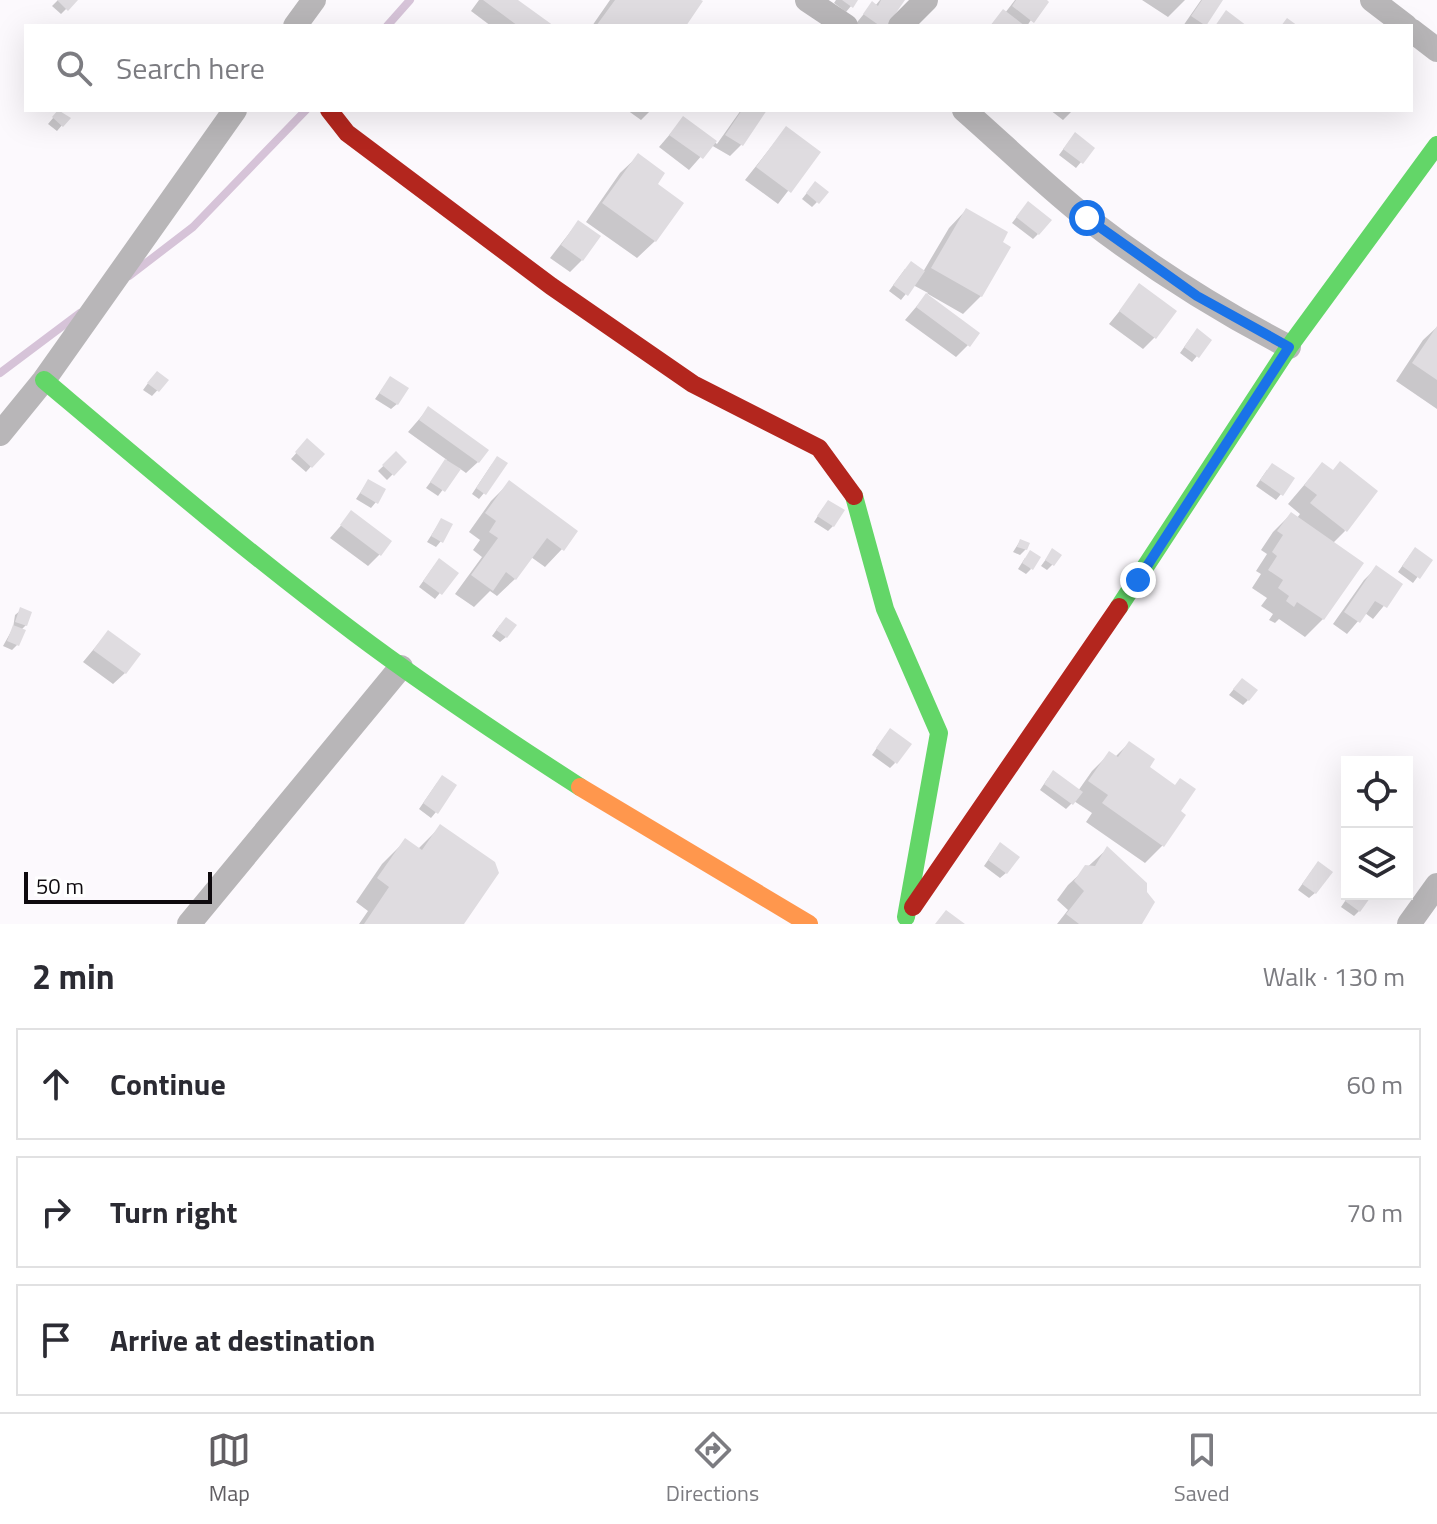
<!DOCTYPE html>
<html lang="en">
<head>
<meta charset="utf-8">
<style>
  :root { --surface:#fff; --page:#f7f7f7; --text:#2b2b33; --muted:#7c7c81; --line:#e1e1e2; --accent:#615e62 }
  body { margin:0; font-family:"Titillium Web",sans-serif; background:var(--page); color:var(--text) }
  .controls { position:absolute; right:24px; bottom:24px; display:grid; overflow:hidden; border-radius:0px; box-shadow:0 8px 32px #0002 }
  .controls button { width:72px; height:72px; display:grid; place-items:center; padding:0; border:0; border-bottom:2px solid var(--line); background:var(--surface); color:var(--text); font:40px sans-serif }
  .scale { position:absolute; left:24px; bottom:20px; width:188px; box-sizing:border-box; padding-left:8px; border:4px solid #0e0a0e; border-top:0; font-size:22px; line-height:28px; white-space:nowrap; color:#0e0a0e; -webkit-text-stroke:6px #fff; paint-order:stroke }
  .stop { position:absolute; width:24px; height:24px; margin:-18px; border:6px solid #1a73e8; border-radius:50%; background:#fff }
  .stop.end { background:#1a73e8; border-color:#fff; box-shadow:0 2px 8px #0008 }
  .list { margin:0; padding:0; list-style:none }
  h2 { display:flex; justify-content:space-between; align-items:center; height:104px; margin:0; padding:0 32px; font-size:34px }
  h2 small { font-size:26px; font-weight:400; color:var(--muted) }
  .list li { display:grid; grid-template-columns:52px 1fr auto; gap:24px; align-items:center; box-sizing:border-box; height:112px; margin:0 16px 16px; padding:0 16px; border:2px solid var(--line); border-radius:0px }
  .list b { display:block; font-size:30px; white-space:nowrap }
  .list em { font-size:26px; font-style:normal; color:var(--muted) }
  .icon { flex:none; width:44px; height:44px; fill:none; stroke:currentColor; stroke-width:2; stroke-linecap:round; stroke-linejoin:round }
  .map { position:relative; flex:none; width:1437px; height:924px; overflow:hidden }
  .search { position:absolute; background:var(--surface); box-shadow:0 8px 32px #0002; left:24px; right:24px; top:24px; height:88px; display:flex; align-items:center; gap:20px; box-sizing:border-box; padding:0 28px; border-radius:0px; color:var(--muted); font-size:30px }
  .sheet { height:488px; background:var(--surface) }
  nav { display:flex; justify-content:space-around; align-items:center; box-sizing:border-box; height:112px; border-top:2px solid var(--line); background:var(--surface); font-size:22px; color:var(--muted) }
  nav a { display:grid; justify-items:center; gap:4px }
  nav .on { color:var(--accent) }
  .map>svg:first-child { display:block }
</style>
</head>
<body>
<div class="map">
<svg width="1437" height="924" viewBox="0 0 1437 924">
  <rect width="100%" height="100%" fill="#fcf9fd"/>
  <path fill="#0003" d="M58,0H75L61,14L52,6Z
    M479,0H515L551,26H491L471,11Z
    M610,0H698L683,26H592Z
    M836,0H856L846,12L834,3Z
    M880,0H903L885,26H854L872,4L875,6Z
    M1015,0H1044L1027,26H990L1004,12L1005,13Z
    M1142,0H1185L1168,17Z
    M1201,0H1220L1203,26H1183Z
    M627,110H651L641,120Z
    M741,110H765L741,145L730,156L711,145L689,170L659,147L683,119L717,144Z
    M1050,110H1073L1063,120Z
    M59,111L68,118L57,131L48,124Z
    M786,128L818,152L778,204L745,180Z
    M1070,140L1092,149L1076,168L1059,155Z
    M638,156L655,184V241L637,258L586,222L620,173Z
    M810,189L817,202L812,207L802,199Z
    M1023,209L1038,234L1033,239L1012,223Z
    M966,210L981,296L963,314L928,294L927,296L968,345L956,357L905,320L928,293L913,285L901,300L889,291L905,269L923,272L949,228Z
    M578,222L582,260L570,272L550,258Z
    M1140,286L1155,337L1143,349L1109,324Z
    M1437,327V409L1396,381L1423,340Z
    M1192,336L1210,340L1192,362L1180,353Z
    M390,378L397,404L391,409L375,399Z
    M151,379L166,381L152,396L143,390Z
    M428,409L478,462L466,473L459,468L438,496L426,488L447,460L408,432Z
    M307,441L322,454L306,472L291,459Z
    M396,454L405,462L387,480L378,471Z
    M492,464L484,493L479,499L472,494Z
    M1322,464L1345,531L1333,543L1323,619L1305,637L1279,619L1275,623L1269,620L1273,614L1261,606L1267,598L1252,588L1261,574L1256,571L1267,554L1261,550L1273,532L1291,514L1297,518L1300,514L1288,504Z
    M1267,470L1281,494L1276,500L1256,486Z
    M368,481L376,502L371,508L356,499Z
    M509,483L562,549L545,567L531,557L515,579L497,596L490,591L474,607L455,594L482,557L473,550L480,540L469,532L491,501Z
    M823,508L833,526L828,531L814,522Z
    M352,513L380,554L368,566L330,538Z
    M441,520V541L436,547L427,542Z
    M1020,541L1026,549L1020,555L1013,552Z
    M1052,551L1053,564L1047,570L1041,566Z
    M1410,555L1430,560L1413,583L1398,572Z
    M1025,558L1031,569L1026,574L1018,569Z
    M434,566L456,573L435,599L419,587Z
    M1376,568L1401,585L1373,619L1365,613L1347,634L1333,624L1364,580Z
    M21,610L26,625L21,630L17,645L12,650L3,646L13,628L15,615Z
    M500,625L506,637L500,642L492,636Z
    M108,632L125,673L113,684L83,662Z
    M1237,685L1248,700L1243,705L1229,695Z
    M885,736L895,763L890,768L872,755Z
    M1129,743L1178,811L1163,845L1145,863L1086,822L1092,813L1074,801L1066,809L1040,790L1048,778L1078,791L1092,771L1110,753L1115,757Z
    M437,783L436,812L431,818L419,809Z
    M440,827L462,924H359L368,911L356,902L382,864L405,841L418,849Z
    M1107,849L1140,924H1057L1068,910L1057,900L1068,885Z
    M995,850L1006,873L1000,878L984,866Z
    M1313,869L1315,893L1309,898L1298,890Z
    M1350,894H1360L1359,911L1354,916L1341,907Z"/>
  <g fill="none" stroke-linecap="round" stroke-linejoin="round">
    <path stroke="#d6c3d8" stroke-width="8" d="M387,26L410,0
      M129,276L193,227L306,110
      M0,373L80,313"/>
  </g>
  <path fill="#dfdce0" d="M57,0H78L68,11Z
    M483,0H518L554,26H518Z
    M615,0H701L703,1L686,26H596Z
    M842,0H858L853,8Z
    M881,0H905L887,26H880L863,14L872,1L878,6Z
    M1016,0H1047L1049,2L1034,23L1012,6Z
    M1202,0H1223L1206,26L1191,16Z
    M1003,9L1025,26H990Z
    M1226,10L1247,26H1215Z
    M1287,18L1298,26H1281Z
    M58,110L71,118L63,127L52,117Z
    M742,110H767L743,146L725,135Z
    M683,116L717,141L703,159L669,135Z
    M786,126L821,152L791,193L756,167Z
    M1075,132L1095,148L1083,164L1063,149Z
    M638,153L665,173L658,184L684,203L656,242L602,203Z
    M815,181L829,192L819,204L806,193Z
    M1028,201L1052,220L1039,235L1016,217Z
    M966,208L1008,232L1003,242L1011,247L982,297L931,268Z
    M578,220L601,236L583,261L561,245Z
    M911,261L925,271L908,296L893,285Z
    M1139,283L1177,311L1156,339L1119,311Z
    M926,293L980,333L970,347L916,307Z
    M1437,326V380L1412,363Z
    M1197,328L1212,340L1199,358L1184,347Z
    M157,371L169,380L159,392L147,383Z
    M390,376L409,388L398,405L379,393Z
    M428,406L489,450L479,463L419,420Z
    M307,438L325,454L312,468L295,452Z
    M396,451L407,462L394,476L382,465Z
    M497,456L508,463L486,495L476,488Z
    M445,459L461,469L445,492L430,482Z
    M1340,461L1378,491L1347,532L1310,503L1317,495L1304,485L1322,462L1333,470Z
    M1272,463L1295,478L1283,496L1260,480Z
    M368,479L386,489L378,504L360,493Z
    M509,480L578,531L564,551L547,538L516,580L506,572L493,591L471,575L498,538L489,532L496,521L485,513Z
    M828,500L845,510L834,527L817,516Z
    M351,510L392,541L381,556L340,525Z
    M1291,512L1364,563L1324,620L1297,602L1294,607L1286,601L1289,596L1278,588L1283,580L1268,570L1277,556L1272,552L1283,535L1277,531Z
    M441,518L453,524L443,543L431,536Z
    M1020,539L1030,543L1027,550L1017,547Z
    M1415,547L1433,560L1420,579L1402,566Z
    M1052,548L1062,555L1054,566L1045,560Z
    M1030,550L1041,557L1033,570L1022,563Z
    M439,558L459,573L442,595L423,581Z
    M1376,565L1403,584L1387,608L1375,601L1360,623L1344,612Z
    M20,607L32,612L27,626L15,622Z
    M506,617L517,625L507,638L496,630Z
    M13,625L26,630L19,646L7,641Z
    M108,630L141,654L126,674L93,650Z
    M1242,678L1258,690L1249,701L1233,689Z
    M890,728L912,744L897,764L876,748Z
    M1129,741L1155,759L1150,767L1175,785L1180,778L1196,789L1181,811L1186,815L1164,847L1102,803L1108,795L1088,781L1109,751L1118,757Z
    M1053,770L1083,792L1073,805L1044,784Z
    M442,775L457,785L438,814L423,803Z
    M440,824L495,862L499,873L464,924H364L389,887L377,878L405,838L422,850Z
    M1000,842L1020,857L1007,874L988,860Z
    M1107,846L1147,883V892L1155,902L1142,924H1079L1066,914L1084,891L1074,881L1085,865L1095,866Z
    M1318,861L1333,872L1316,894L1302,884Z
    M1349,894H1364L1370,898L1360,912L1345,901Z
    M946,910L965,924H935Z"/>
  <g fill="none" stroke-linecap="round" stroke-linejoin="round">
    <path stroke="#b8b6b8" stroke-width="24" d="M807,0L846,26
      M1372,0L1406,26
      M295,26L314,0
      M900,26L926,0
      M1411,30L1437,50
      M964,110C1005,146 1045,185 1088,219C1151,268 1218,310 1289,347
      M0,434L44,380L235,110
      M189,924L401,667
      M1409,924L1437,885"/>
    <path stroke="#63d668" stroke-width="18" d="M44,380C146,466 248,553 355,633C428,688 504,738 580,787
      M854,496L885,609L939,733L906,917
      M1119,607L1289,347L1437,145"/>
    <path stroke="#ff974d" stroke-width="18" d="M580,787L809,924"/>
    <path stroke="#b3261e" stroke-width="18" d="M329,110L347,133L551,286L693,384L819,448L854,496
      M913,907L1119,607"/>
  </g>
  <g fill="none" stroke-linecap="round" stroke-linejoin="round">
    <path stroke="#1a73e8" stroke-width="10" d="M1087,218L1197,296L1289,347L1138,580"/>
  </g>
</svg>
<div class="controls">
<button><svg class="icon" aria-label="locate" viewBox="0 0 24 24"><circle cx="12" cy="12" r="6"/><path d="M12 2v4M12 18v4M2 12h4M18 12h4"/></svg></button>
<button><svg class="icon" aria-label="layers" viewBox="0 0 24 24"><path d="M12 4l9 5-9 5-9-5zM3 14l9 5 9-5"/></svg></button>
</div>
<div class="scale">50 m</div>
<div class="stop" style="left:1087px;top:218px"></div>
<div class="stop end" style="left:1138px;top:580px"></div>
<div class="search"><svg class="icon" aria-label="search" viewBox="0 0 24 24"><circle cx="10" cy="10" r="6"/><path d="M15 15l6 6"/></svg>Search here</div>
</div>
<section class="sheet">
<h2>2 min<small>Walk · 130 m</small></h2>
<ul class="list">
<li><svg class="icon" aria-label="ahead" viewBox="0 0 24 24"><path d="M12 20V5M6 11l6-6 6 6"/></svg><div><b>Continue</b></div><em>60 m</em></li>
<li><svg class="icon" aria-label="right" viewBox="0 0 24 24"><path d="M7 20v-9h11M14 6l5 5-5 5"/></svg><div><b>Turn right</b></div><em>70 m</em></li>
<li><svg class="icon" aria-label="arrive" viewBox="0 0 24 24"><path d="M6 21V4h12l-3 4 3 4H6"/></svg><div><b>Arrive at destination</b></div></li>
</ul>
</section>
<nav>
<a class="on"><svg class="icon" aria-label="map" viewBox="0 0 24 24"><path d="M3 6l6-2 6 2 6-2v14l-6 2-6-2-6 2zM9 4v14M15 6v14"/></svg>Map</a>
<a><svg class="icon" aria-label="directions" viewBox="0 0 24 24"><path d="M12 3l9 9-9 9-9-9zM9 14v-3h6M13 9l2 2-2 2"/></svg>Directions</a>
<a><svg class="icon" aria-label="saved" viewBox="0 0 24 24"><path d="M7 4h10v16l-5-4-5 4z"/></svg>Saved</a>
</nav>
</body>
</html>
